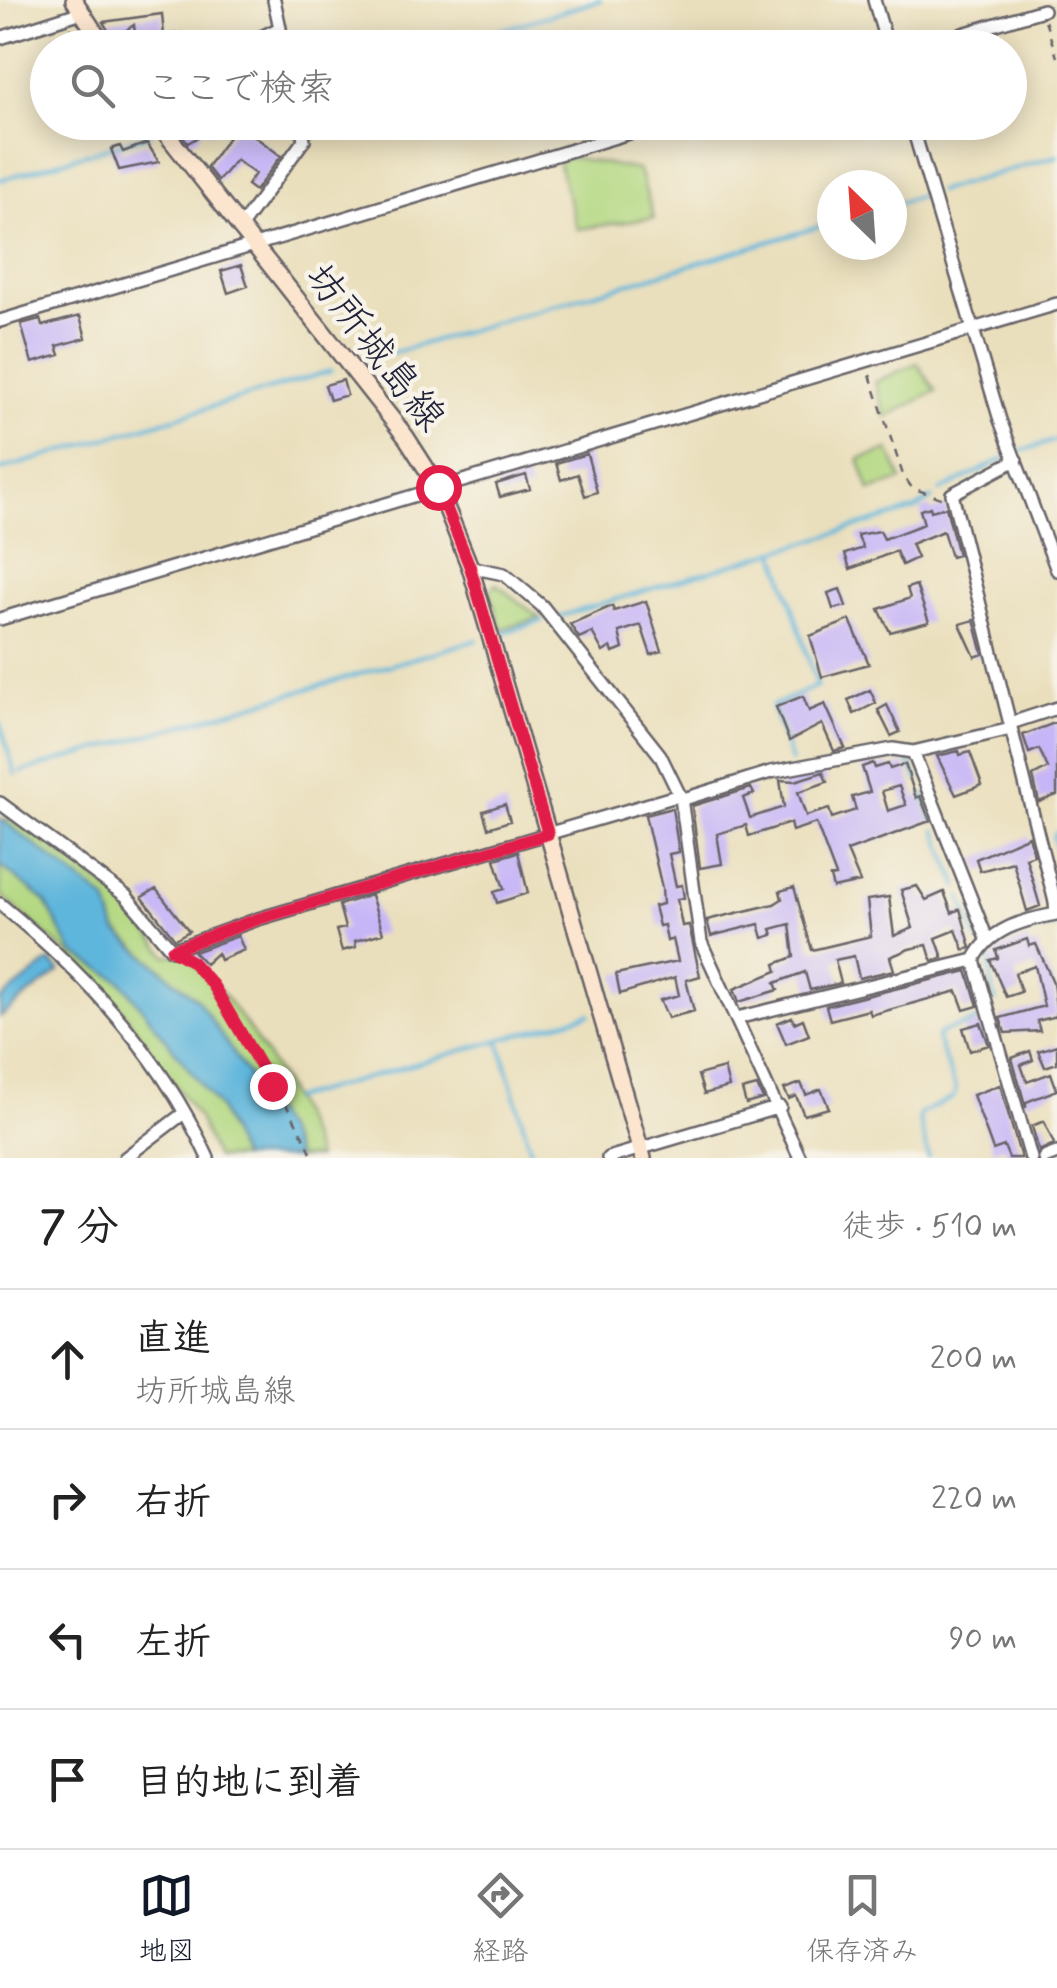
<!DOCTYPE html>
<html lang="ja">
<head>
<meta charset="utf-8">
<style>
  :root { --surface:#fff; --page:#f2f2f2; --text:#222; --muted:#767676; --line:#e0e0e0; --accent:#111827 }
  body { margin:0; font-family:Mynerve,"Klee One",sans-serif; background:var(--page); color:var(--text) }
  .compass { position:absolute; left:817px; top:170px; width:90px; height:90px; border-radius:50%; background:var(--surface); box-shadow:0 5px 25px #0003; rotate:335deg }
  .stop { position:absolute; width:30px; height:30px; margin:-22px; border:8px solid #e11d48; border-radius:50%; background:#fff }
  .stop.end { background:#e11d48; border-color:#fff; box-shadow:0 2px 10px #0008 }
  .list { margin:0; padding:0; list-style:none }
  h2 { display:flex; justify-content:space-between; align-items:center; height:130px; margin:0; padding:0 40px; font-size:42px }
  h2 small { font-size:32px; font-weight:400; color:var(--muted) }
  .list li { display:grid; grid-template-columns:65px 1fr auto; gap:30px; align-items:center; box-sizing:border-box; height:140px; padding:0 40px; border-top:2px solid var(--line) }
  .list b { display:block; font-size:38px; white-space:nowrap }
  .list p { margin:0; font-size:32px; white-space:nowrap; color:var(--muted) }
  .list em { font-size:32px; font-style:normal; color:var(--muted) }
  .icon { flex:none; width:55px; height:55px; fill:none; stroke:currentColor; stroke-width:2; stroke-linecap:round; stroke-linejoin:round }
  .map { position:relative; flex:none; width:1057px; height:1158px; overflow:hidden }
  .search { position:absolute; background:var(--surface); box-shadow:0 5px 25px #0003; left:30px; right:30px; top:30px; height:110px; display:flex; align-items:center; gap:25px; box-sizing:border-box; padding:0 35px; border-radius:55px; color:var(--muted); font-size:38px }
  .sheet { height:690px; background:var(--surface) }
  nav { display:flex; justify-content:space-around; align-items:center; box-sizing:border-box; height:140px; border-top:2px solid var(--line); background:var(--surface); font-size:28px; color:var(--muted) }
  nav a { display:grid; justify-items:center; gap:5px }
  nav .on { color:var(--accent) }
  .map>svg:first-child { display:block }
</style>
</head>
<body>
<div class="map">
<svg width="1057" height="1158" viewBox="0 0 1057 1158">
  <rect width="100%" height="100%" fill="#f7f3e8"/>
  <filter id="ink" filterUnits="userSpaceOnUse"><feTurbulence type="fractalNoise" baseFrequency=".01" numOctaves="2"/><feDisplacementMap in="SourceGraphic" scale="20" xChannelSelector="R" yChannelSelector="G"/><feConvolveMatrix kernelMatrix="1 2 1 2 8 2 1 2 1" color-interpolation-filters="sRGB"/></filter>
  <filter id="wash" filterUnits="userSpaceOnUse"><feTurbulence type="fractalNoise" baseFrequency=".0048" numOctaves="4" result="noise"/><feDisplacementMap in="SourceGraphic" scale="40" xChannelSelector="R" yChannelSelector="G"/><feGaussianBlur stdDeviation="2.25" result="paint"/><feColorMatrix in="noise" values="0 0 0 0 0 0 0 0 0 0 0 0 0 0 0 0 0 1.4 0 .05"/><feComposite in="paint" operator="in"/></filter>
  <g filter="url(#wash)">
    <rect width="100%" height="100%" fill="#eadfbc"/>
    <path fill="#b3d881" stroke="#6a7d5e" stroke-width="2.5" d="M570,157L639,170L654,218L577,229L558,161Z
      M917,363L936,391L886,417L875,382Z
      M889,450L902,480L870,491L859,459Z
      M496,584L540,618L501,629L490,591Z
      M12,817L123,900L167,956L186,953C237,1003 294,1090 317,1158H296L286,1133L198,1000L116,930L107,901L3,820Z
      M0,865L45,901L72,952L121,981L219,1108L241,1158H216L197,1116L106,987L0,894Z"/>
    <path fill="#5fb6dc" stroke="#406c8c" stroke-width="2.5" d="M0,818L107,901L116,931L198,1000L286,1133L296,1158H241L219,1108L121,981L72,952L45,901L0,865Z
      M50,961L60,971L0,1017V1000Z"/>
    <g fill="none" stroke-linecap="round" stroke-linejoin="round">
      <path stroke="#5fb6dc" stroke-width="4" d="M442,48L600,0
        M0,180L149,135
        M938,191L1057,156
        M892,205L925,195
        M362,362L832,223
        M1021,451L1057,440
        M0,470L331,371
        M940,491L1005,458
        M776,553L817,686L772,706L791,761
        M561,616L916,509L932,498
        M502,633L542,621
        M0,722L15,774
        M877,758L908,759L918,780
        M846,764L856,762
        M21,772L477,640
        M798,775L824,768
        M923,794L933,820
        M936,830L958,887
        M1057,832L1053,836L1057,852
        M961,897L977,940
        M996,1001C978,934 1000,941 1057,925
        M499,1040L533,1158
        M293,1099L590,1014
        M929,1158L919,1119L921,1113L953,1098L956,1090L937,1039L940,1033L982,1019"/>
    </g>
    <g id="blocks">
      <path fill="#c7b6f7" fill-rule="evenodd" d="M162,14L164,35L182,33L184,48H143L141,33L135,34L134,25L113,39L103,22Z
        M70,29L77,41L57,48L52,39Z
        M186,122H229L210,133L204,123L198,137L188,143L176,129Z
        M238,124L281,156L255,191L247,185L255,174L236,160L218,181L207,167Z
        M147,143L159,162L119,170L111,149L120,146L123,152Z
        M241,265L248,286L228,293L221,271Z
        M80,316L86,338L57,346L60,355L32,363L21,324L40,319L42,326Z
        M343,380L347,395L330,400L325,385Z
        M587,454L597,492L585,496L578,474L561,480L556,463Z
        M526,475L530,489L500,497L496,484Z
        M930,507L931,511L946,507L958,555L951,557L943,531L911,544L917,558L902,565L896,551L850,569L845,554L863,548L857,535L880,531L884,539L924,524L920,510Z
        M916,585L929,622L890,632L879,609L910,598L907,588Z
        M840,589L846,606L833,609L828,593Z
        M646,601L662,651L651,655L641,625L619,632L623,649L613,653L611,647L603,652L592,632L579,638L570,624L612,606L614,611Z
        M850,620L869,664L822,677L810,636Z
        M974,620L983,654L975,657L960,624Z
        M870,690L876,703L854,714L848,700Z
        M803,696L809,711L825,704L845,748L834,751L822,724L789,741L776,707Z
        M887,705L900,732L891,736L878,710Z
        M1057,722V795L1039,802L1033,776L1048,768L1039,749L1029,753L1023,735Z
        M959,751L960,755L970,752L982,785L956,795L937,756Z
        M873,763L875,768L888,764L890,769L905,764L916,798L920,796L930,821L847,851L860,882L833,888L830,877L836,876L816,823L792,831L790,823L749,836L746,825L717,834L722,864L700,868L692,806L751,788L754,794L743,798L750,818L784,807L780,780L795,781L823,772L827,782L798,792L806,816L829,809L832,818L856,810L852,797L870,792L862,767ZM899,786L906,805L888,811L882,791Z
        M505,804L510,821L488,828L483,811Z
        M672,808L679,852L669,854L676,886L682,885L684,898L677,899L682,926L689,925L700,976L686,980L694,1011L668,1018L660,1000L679,995L675,977L620,994L616,974L678,961L673,939L667,941L664,925L659,926L654,906L663,904L662,888L645,815Z
        M1029,836L1034,855L1026,858L1040,906L1027,911L1013,862L980,871L976,859Z
        M518,852L528,893L497,903L494,892L504,889L495,859Z
        M917,886L926,900L944,892L952,913L960,909L971,948L964,950L956,930L936,938L943,958L932,961L927,945L909,949L890,957L894,970L859,978L854,956L835,960L841,983L810,990L805,972L775,983L778,990L739,1002L734,989L777,971L775,964L794,957L790,924L771,929L773,935L763,938L759,924L711,936L707,920L774,904L782,899L780,891L794,887L812,950L871,936L867,900L889,897L894,936L913,928L901,890Z
        M156,889L189,931L175,939L142,897Z
        M371,895L383,933L355,941L356,947L342,951L336,930L345,928L339,905Z
        M238,936L244,950L220,960L217,953L205,964L194,952Z
        M1027,939L1029,946L1036,944L1053,982L1057,1016L1037,1021L1040,1031L1005,1033L1000,1018L1044,1006L1035,966L1015,973L1021,992L1006,997L990,960L998,958L996,950Z
        M967,971L978,1006L964,1010L957,991L871,1015L869,1010L830,1020L826,1006Z
        M792,1017L794,1023L803,1019L809,1035L786,1044L777,1023Z
        M981,1023L989,1045L970,1051L963,1028Z
        M1057,1045V1063L1045,1067L1038,1051Z
        M1030,1051L1033,1060L1021,1065L1027,1082L1051,1073L1057,1090L1026,1102V1108L1012,1058Z
        M724,1068L729,1087L704,1094L698,1075Z
        M801,1083L806,1095L821,1089L829,1108L804,1115L796,1096L789,1099L784,1089Z
        M1000,1085L1021,1158H1009L1004,1146L993,1150L973,1095Z
        M757,1086L763,1099L746,1104L742,1090Z
        M1044,1121L1054,1144L1039,1151L1032,1126Z"/>
    </g>
  </g>
  <g filter="url(#ink)">
    <use href="#blocks" fill-opacity="0" stroke="#686468" stroke-width="2.5"/>
    <g fill="none" stroke-linecap="round" stroke-linejoin="round">
      <g stroke="#686468" stroke-width="16">
        <path id="minor" d="M874,0L888,48
          M0,38L82,12
          M247,44L280,28L274,0
          M230,48H247
          M916,48L1043,10
          M911,122L1000,420L1057,570
          M239,229L304,140L301,122
          M0,321L666,122
          M1016,460L952,494L1055,902L1056,914C1023,920 989,929 974,960L1031,1158
          M470,567L504,574L542,606L660,755L681,798L701,942L800,1158
          M0,619L1057,304
          M1011,723L1057,708
          M913,752L987,939
          M0,803L126,896L172,950L258,919L673,797L687,798L771,772L893,749L913,752L1011,729
          M0,904C84,972 163,1058 208,1158
          M737,1018L974,960
          M125,1158L184,1113
          M608,1158L780,1107
          M1044,1158L1057,1153"/>
      </g>
      <g stroke="#686468" stroke-width="20">
        <path id="secondary" d="M74,0L105,48
          M157,122L406,437L438,487L470,567L643,1158"/>
      </g>
      <path stroke="#686468" stroke-width="2.5" stroke-dasharray="8 8" stroke-linecap="butt" d="M1045,21L1057,57
        M870,375L903,475L912,488L941,498
        M185,959C208,970 304,1129 313,1158"/>
      <use href="#minor" stroke="#fff" stroke-width="11"/>
      <use href="#secondary" stroke="#fbe5cf" stroke-width="15"/>
    </g>
  </g>
  <g fill="none" stroke-linecap="round" stroke-linejoin="round" filter="url(#ink)">
    <path stroke="#e11d48" stroke-width="12" d="M272,1086L213,985L191,961L172,950L258,919L548,834L470,567L438,487"/>
  </g>
  <g text-anchor="middle" dominant-baseline="central" stroke-width="9" stroke-linejoin="round" paint-order="stroke">
    <g font-size="40" fill="#22223b" stroke="#f7f3e8">
      <text transform="translate(374 348) rotate(52)">坊所城島線</text>
    </g>
  </g>
</svg>
<svg class="compass" viewBox="-18 -18 36 36"><path d="M0-13l5 13h-10z" fill="#e53935"/><path d="M0 13l5-13h-10z" fill="#767676"/></svg>
<div class="stop" style="left:438px;top:487px"></div>
<div class="stop end" style="left:272px;top:1086px"></div>
<div class="search"><svg class="icon" aria-label="search" viewBox="0 0 24 24"><circle cx="10" cy="10" r="6"/><path d="M15 15l6 6"/></svg>ここで検索</div>
</div>
<section class="sheet">
<h2>7 分<small>徒歩 · 510 m</small></h2>
<ul class="list">
<li><svg class="icon" aria-label="ahead" viewBox="0 0 24 24"><path d="M12 20V5M6 11l6-6 6 6"/></svg><div><b>直進</b><p>坊所城島線</p></div><em>200 m</em></li>
<li><svg class="icon" aria-label="right" viewBox="0 0 24 24"><path d="M7 20v-9h11M14 6l5 5-5 5"/></svg><div><b>右折</b></div><em>220 m</em></li>
<li><svg class="icon" aria-label="left" viewBox="0 0 24 24"><path d="M17 20v-9H6M10 6l-5 5 5 5"/></svg><div><b>左折</b></div><em>90 m</em></li>
<li><svg class="icon" aria-label="arrive" viewBox="0 0 24 24"><path d="M6 21V4h12l-3 4 3 4H6"/></svg><div><b>目的地に到着</b></div></li>
</ul>
</section>
<nav>
<a class="on"><svg class="icon" aria-label="map" viewBox="0 0 24 24"><path d="M3 6l6-2 6 2 6-2v14l-6 2-6-2-6 2zM9 4v14M15 6v14"/></svg>地図</a>
<a><svg class="icon" aria-label="directions" viewBox="0 0 24 24"><path d="M12 3l9 9-9 9-9-9zM9 14v-3h6M13 9l2 2-2 2"/></svg>経路</a>
<a><svg class="icon" aria-label="saved" viewBox="0 0 24 24"><path d="M7 4h10v16l-5-4-5 4z"/></svg>保存済み</a>
</nav>
</body>
</html>
